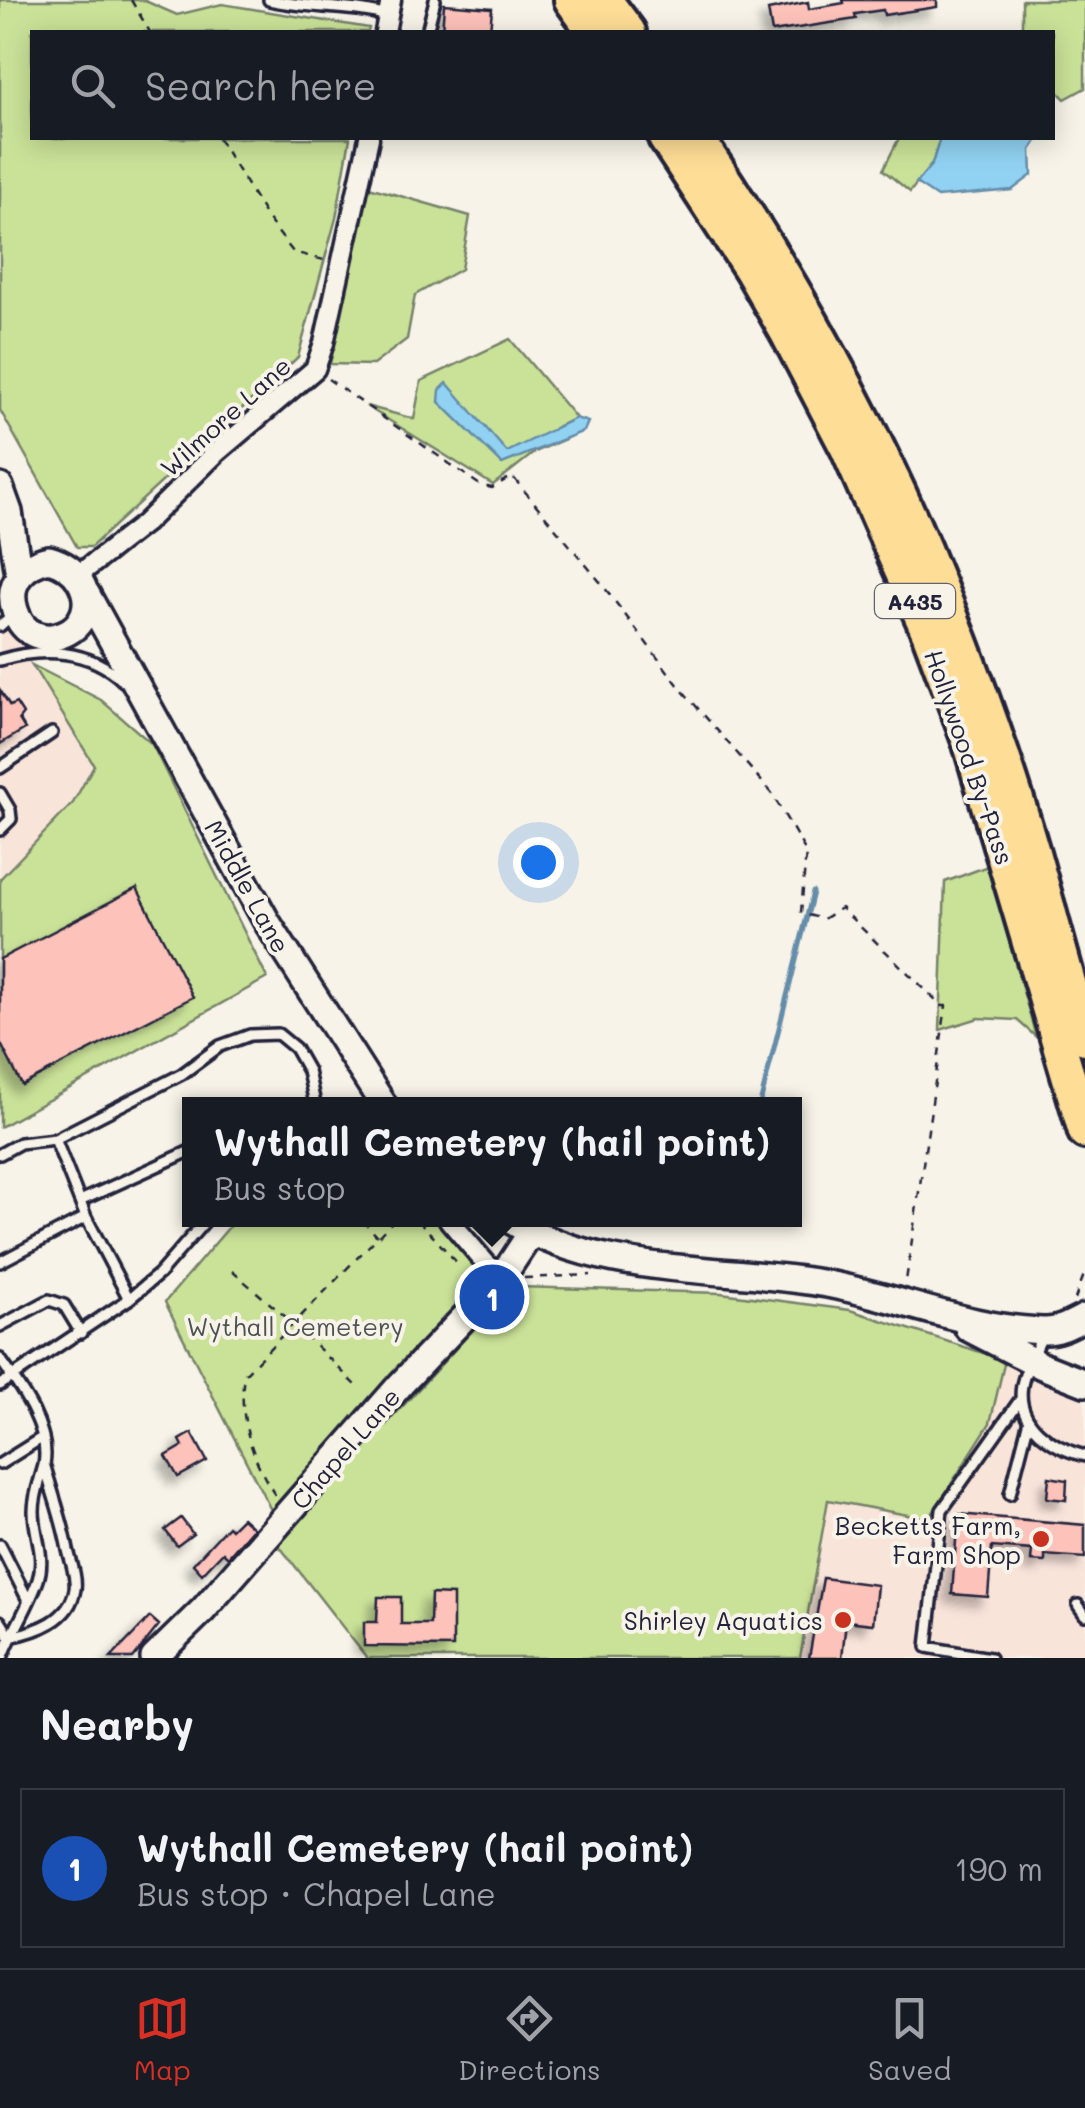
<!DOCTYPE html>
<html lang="en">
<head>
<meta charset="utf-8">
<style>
  :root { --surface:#171b24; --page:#20242c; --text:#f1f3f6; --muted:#9ea1a6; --line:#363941; --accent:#d93025 }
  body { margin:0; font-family:Mali,sans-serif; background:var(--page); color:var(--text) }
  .you { position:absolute; left:538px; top:862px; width:35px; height:35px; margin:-25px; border:8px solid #fff; border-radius:50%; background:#1a73e8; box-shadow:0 0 0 15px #1a73e833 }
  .badge { display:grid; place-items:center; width:65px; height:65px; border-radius:50%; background:var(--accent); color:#fff; font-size:32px; font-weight:700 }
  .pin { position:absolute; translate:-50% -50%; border:5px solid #fff; box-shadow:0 2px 10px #0006 }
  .popup { position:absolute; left:182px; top:1097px; width:620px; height:130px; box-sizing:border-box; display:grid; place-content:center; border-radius:0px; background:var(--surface); filter:drop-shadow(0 2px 8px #0005); font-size:32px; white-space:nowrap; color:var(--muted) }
  .popup b { font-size:38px; color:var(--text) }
  .popup::after { content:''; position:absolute; left:50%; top:100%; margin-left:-20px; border:20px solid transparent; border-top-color:var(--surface) }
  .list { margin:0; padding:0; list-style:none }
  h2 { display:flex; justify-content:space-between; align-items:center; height:130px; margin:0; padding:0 40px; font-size:42px }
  h2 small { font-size:32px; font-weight:400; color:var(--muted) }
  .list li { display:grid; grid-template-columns:65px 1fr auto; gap:30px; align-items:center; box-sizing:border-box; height:160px; margin:0 20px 20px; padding:0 20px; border:2px solid var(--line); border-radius:0px }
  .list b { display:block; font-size:38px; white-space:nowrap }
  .list p { margin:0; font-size:32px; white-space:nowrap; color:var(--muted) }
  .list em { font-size:32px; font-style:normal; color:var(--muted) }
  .icon { flex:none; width:55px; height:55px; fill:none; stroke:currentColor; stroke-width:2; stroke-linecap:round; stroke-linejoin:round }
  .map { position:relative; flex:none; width:1085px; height:1658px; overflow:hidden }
  .search { position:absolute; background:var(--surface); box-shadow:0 5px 25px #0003; left:30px; right:30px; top:30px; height:110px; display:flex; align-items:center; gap:25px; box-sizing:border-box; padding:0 35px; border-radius:0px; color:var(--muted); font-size:38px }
  .sheet { height:310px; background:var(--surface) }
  nav { display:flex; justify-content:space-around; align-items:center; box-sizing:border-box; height:140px; border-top:2px solid var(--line); background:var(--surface); font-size:28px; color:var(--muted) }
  nav a { display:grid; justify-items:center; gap:5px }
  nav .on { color:var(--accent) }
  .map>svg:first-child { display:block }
</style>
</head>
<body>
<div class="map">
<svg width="1085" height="1658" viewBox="0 0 1085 1658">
  <defs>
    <filter id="shadow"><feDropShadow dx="-8" dy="8" stdDeviation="5" flood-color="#0004"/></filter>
  </defs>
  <rect width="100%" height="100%" fill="#f7f3e8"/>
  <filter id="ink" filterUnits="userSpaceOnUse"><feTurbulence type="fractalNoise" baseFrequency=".01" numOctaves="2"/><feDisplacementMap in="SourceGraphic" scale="20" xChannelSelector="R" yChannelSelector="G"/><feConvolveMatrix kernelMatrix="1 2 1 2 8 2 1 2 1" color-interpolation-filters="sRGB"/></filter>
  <g filter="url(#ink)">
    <path fill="#f9e4da" d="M0,570L32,665L94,765L73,803L0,879Z
      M1005,1360L1085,1402V1658H800L828,1499L990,1423Z"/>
    <path fill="#cae298" stroke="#76826a" stroke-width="2.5" d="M0,0H143L177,15L222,4L369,28L368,32H32V138H350L336,218L298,357L91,547H77L0,410Z
      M1022,0H1085V88L1065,99L1053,87L1052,32H1022Z
      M899,138H940L932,164L910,192L883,170Z
      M369,187L470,216L461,269L415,295L407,339L373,365L330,364Z
      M510,339L576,418L555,428L565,439L535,452L493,485L366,406L414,419L421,381Z
      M32,665L101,700L152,744L267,978L0,1127V879L73,803L94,765Z
      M988,866L1036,1037L1017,1020L979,1018L940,1030L945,882Z
      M235,1220H437L489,1282L399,1368L281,1504L274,1516L165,1302Z
      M519,1287L721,1293L850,1310L1005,1360L990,1423L929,1519L828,1500L800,1658H367L277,1543L484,1318Z"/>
    <path fill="#91d2f2" stroke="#658ca9" stroke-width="2.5" d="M940,138H1039L1031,150L1032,175L1012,190L937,197L916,183L932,164Z
      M447,383L507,452L576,418L588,422L584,431L502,464L439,402L440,390Z"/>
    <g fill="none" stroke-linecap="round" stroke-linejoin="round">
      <path stroke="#658ca9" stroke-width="5" d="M760,1104L813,892"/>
    </g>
    <path fill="#fdc2ba" stroke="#22223b" stroke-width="2.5" filter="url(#shadow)" d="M843,0H937V7L884,15L883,10L855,14L856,19L772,32L768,10L808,2L809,9L844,3Z
      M444,4L492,8L490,32H442Z
      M0,690L10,706L16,703L23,714L19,719L25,729L0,744Z
      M137,888L193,997L22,1085L0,1042V959Z
      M192,1433L207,1461L178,1477L166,1456L183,1446L180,1440Z
      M1049,1477L1067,1480L1066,1500L1047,1498Z
      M958,1514L1085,1525V1558L1045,1555V1562L1031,1561L1032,1550L992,1547L988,1597L952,1594Z
      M181,1518L193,1534L177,1546L165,1530Z
      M242,1518L253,1528L228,1557L223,1552L202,1574L193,1564L228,1526L231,1529Z
      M823,1578L877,1585L873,1624L846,1621L842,1658H809Z
      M431,1594L453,1595V1647L364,1646V1622H377L378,1597H401V1624H430Z
      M150,1617L159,1625L133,1658H111Z"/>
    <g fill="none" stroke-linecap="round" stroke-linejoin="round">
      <g stroke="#22223b" stroke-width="16">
        <path id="lane" d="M269,0C309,9 349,5 387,16
          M427,32L435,0
          M0,626L13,614
          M0,660C42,647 90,649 123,681
          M0,768L52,733
          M0,793L10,810L11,819L0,830
          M55,1139L86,1217L129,1299
          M0,1154L20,1143L55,1139L182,1074L220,1046L250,1035L278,1034L295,1048L308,1071L315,1104
          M80,1201L190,1151
          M0,1262L86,1217
          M0,1326L49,1300L64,1305L81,1333
          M1043,1333C1037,1350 1025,1368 1022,1385C1015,1424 1053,1448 1085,1456
          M0,1359C20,1387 51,1428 44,1465C40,1481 34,1494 34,1511C34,1534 46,1556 38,1580C29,1606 12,1632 2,1658
          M0,1385L129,1299L159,1274L206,1220
          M0,1464L43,1437
          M1010,1494L1029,1420
          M0,1545L28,1600
          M1078,1605L1085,1615
          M0,1621L10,1637
          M10,1637C37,1631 70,1621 75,1589C77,1578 71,1562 68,1550C63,1522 53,1495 45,1467
          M990,1658L927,1647L942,1510L1020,1400"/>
      </g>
      <g stroke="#22223b" stroke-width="25">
        <path id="street" d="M385,32L391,0
          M77,576L145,523L216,453L315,369L324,343L369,138
          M449,1220L500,1280"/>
      </g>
      <g stroke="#22223b" stroke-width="32">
        <path id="secondary" d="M0,487L9,512L19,575
          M49,559C63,563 73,569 80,581C108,630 31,663 15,610C6,582 25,564 49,559Z
          M86,593L267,922L383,1104
          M510,1220C603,1278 723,1265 827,1284C899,1297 970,1329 1043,1331C1058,1332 1071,1324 1085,1317
          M968,1328L1042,1366L1085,1383
          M154,1658L203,1610L401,1384L500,1280L531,1233"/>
      </g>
      <g stroke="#22223b" stroke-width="40">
        <path id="highway" d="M571,0L594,32
          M605,0L629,32
          M665,138L751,270L787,333L847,448L928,632L970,744L1085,1132
          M697,138C784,267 863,405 924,549C964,645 1003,749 1032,849C1050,912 1066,975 1085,1038"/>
      </g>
      <path stroke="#22223b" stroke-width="2.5" stroke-dasharray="8 8" stroke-linecap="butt" d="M131,0L150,32
        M218,138L267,218L293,252L324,260
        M328,379L480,485L492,488L512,476L601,583L682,690L771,792L806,852L801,913L823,919L841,908L942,1006H946L906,1281
        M362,1220L377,1236
        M418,1220L461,1267
        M232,1271L294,1324L361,1390
        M524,1278L591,1275
        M1075,1299L1085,1272
        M275,1495C252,1460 238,1416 244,1375L394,1220"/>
      <use href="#lane" stroke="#f7f3e8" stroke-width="9"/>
      <use href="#street" stroke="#f7f3e8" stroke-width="18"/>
      <use href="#secondary" stroke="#f7f3e8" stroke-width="25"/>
      <use href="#highway" stroke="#fedd96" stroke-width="32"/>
    </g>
  </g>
  <g fill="#c8321e" stroke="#f7f3e8" stroke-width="4">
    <circle cx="1041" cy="1539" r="10"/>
    <circle cx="843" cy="1620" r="10"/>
  </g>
  <g text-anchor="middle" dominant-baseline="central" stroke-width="8" stroke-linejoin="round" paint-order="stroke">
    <rect fill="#f7f3e8" stroke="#62616f" stroke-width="2.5" x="875" y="584" width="80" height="34" rx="8"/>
    <g font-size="22" font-weight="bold" fill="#22223b">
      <text x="915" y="601">A435</text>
    </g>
    <g font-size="25" fill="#22223b" stroke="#f7f3e8">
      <text transform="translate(225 416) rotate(-42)">Wilmore Lane</text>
      <text transform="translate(970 757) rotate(71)">Hollywood By-Pass</text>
      <text transform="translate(248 886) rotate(61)">Middle Lane</text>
      <text transform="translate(345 1448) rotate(-49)">Chapel Lane</text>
    </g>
    <g font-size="25" fill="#4c5252" stroke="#f7f3e8">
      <text x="295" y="1326">Wythall Cemetery</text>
    </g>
    <g font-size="25" fill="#22223b" stroke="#f7f3e8" text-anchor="end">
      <text x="1021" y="1525">Becketts Farm,<tspan x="1021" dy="29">Farm Shop</tspan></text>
      <text x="823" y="1620">Shirley Aquatics</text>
    </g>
  </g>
</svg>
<div class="you"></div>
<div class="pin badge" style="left:492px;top:1297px;background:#1a4fb4">1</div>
<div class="popup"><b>Wythall Cemetery (hail point)</b>Bus stop</div>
<div class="search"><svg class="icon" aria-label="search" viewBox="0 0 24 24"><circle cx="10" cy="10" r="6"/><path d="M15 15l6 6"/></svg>Search here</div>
</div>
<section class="sheet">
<h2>Nearby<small></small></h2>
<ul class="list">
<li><span class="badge" style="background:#1a4fb4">1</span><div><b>Wythall Cemetery (hail point)</b><p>Bus stop · Chapel Lane</p></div><em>190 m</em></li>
</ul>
</section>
<nav>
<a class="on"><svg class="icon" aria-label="map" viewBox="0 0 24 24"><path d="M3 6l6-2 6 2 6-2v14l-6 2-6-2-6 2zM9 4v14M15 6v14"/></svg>Map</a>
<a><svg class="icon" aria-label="directions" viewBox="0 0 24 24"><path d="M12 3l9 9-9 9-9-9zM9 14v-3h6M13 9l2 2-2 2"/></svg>Directions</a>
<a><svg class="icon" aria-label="saved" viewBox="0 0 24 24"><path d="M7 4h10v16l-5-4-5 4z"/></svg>Saved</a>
</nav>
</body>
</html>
